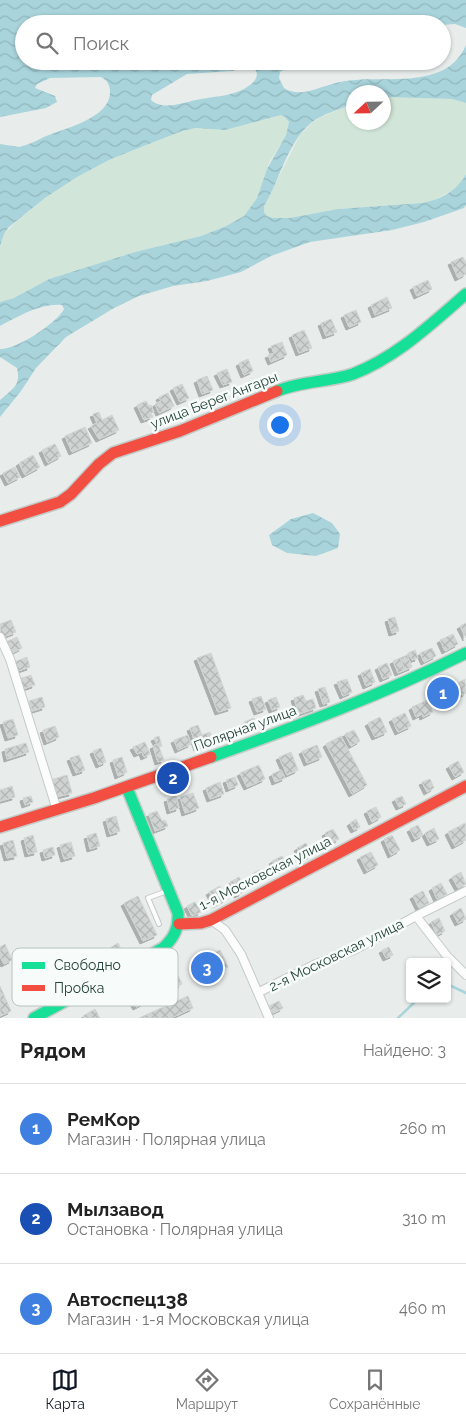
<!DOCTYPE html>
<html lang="ru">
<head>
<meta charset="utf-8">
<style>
  :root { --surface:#fff; --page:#f2f2f2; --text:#222; --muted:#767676; --line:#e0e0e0; --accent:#111827 }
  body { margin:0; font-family:Raleway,sans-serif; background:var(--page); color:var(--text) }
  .controls { position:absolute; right:15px; bottom:15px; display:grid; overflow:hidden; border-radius:5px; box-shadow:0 1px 4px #0004 }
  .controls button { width:45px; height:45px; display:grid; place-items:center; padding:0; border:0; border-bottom:1px solid var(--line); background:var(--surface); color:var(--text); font:25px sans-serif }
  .compass { position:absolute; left:346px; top:85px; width:45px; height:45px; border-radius:50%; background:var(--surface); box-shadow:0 1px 4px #0004; rotate:248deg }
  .you { position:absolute; left:279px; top:424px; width:18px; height:18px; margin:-12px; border:4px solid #fff; border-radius:50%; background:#1a73e8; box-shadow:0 0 0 8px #1a73e833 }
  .badge { display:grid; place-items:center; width:32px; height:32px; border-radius:50%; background:var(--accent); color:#fff; font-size:16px; font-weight:700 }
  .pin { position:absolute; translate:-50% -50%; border:2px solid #fff; box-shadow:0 1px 5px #0006 }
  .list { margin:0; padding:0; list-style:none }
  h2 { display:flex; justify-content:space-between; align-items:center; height:65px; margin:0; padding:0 20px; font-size:21px }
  h2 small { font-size:16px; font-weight:400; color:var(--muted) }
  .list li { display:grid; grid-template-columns:32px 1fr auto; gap:15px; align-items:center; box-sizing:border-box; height:90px; padding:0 20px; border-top:1px solid var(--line) }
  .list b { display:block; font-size:19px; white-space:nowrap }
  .list p { margin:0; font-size:16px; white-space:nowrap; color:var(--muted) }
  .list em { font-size:16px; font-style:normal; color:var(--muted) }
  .icon { flex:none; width:28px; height:28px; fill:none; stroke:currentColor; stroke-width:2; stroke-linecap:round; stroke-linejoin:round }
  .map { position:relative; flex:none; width:466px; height:1018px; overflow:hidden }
  .search { position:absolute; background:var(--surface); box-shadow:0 1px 4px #0004; left:15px; right:15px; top:15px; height:55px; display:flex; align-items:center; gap:12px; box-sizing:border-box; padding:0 18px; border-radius:28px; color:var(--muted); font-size:19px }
  .sheet { height:335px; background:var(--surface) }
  nav { display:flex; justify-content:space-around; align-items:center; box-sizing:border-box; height:70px; border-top:1px solid var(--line); background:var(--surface); font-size:14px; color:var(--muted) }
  nav a { display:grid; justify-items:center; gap:2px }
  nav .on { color:var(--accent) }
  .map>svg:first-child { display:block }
</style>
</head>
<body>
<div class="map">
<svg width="466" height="1018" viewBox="0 0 466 1018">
  <defs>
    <pattern id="water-waves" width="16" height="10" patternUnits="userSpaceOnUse" patternTransform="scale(1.25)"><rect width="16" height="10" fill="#a9d4db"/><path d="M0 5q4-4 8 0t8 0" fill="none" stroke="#91b7bd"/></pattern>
    <pattern id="building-cross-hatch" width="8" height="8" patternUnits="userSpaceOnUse" patternTransform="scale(1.25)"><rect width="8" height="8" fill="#cfd4d2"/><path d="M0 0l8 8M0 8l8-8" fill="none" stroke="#b2b7b5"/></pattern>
    <filter id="shadow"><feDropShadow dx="-3" dy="3" stdDeviation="0" flood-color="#0004"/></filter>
  </defs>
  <rect width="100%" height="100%" fill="#e8edeb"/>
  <path fill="#d1e6d8" d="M384,97L452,99L466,103V174L460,184L451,191L432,201L422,203L338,209L289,218H273L267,216L264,212V206L300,135L312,123L319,118L353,103L354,122H384Z
    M281,115L285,117L289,122L286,135L269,163L257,198L244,216L226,226L201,236L135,252L49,279L14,298L0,302V246L4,234L16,222L45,198L77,177L111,159L182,131L196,128L225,130Z"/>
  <path fill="url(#water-waves)" fill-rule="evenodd" d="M0,0H466V28L455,24L442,25V24H24V61H312L289,66L280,72L279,78L284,88C299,98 317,88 332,84C366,74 402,85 436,73C450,68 460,59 466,45V103L452,99L384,97V92H354L353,103C340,110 323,113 311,123C287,143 280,180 264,206V212L267,216L273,218H289L338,209L422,203C440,200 458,190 466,174V205L464,208L424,222L392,230L310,242L271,256L241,272L207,281L173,286L139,296L114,308L66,337L36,368L21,391L0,417V400C13,388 21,386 17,368L0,357V349C16,350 57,323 64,309L62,305C41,303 19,316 0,326V302L14,298L49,279L135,252L201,236L226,226L244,216L257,198L267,169L286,135L289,122L285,117L281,115L225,130L196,128L182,131L111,159L77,177L45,198L9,227L4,234L0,246V144L19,147L26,145C32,143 38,140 44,137C63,129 111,118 110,92C110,85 107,80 101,77L50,78L37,84L35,88L55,96L57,102L46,108L0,117ZM248,66C260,68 259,79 250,85C235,96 218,96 201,99C186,101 164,112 151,100L152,95L187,74L232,71Z
    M313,513L332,523L340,534L338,548L316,556L287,553L272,545L269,535L291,519Z"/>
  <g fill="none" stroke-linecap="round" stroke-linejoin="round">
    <path stroke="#a9d4db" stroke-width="2.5" d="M447,984L466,993
      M398,1018L418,999"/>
  </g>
  <path fill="url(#building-cross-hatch)" stroke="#d1d6d4" filter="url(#shadow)" d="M463,257L466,263V274L458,278L451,262Z
    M428,280L432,289L417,296L413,287Z
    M387,297L392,308L375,315L371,305Z
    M356,310L361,322L349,327L344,315Z
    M331,319L337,332L326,336L321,323Z
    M304,330L312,348L299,353L292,335Z
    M282,342L287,355L271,362L268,355L274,353L271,346Z
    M248,359L253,371L244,375L239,363Z
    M227,369L232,382L223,385L217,373Z
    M207,376L213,390L202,394L197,380Z
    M182,384L189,398L180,402L173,388Z
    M168,393L174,406L159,413L155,404L161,401L159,397Z
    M146,401L149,406L151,405L154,412L151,413L153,417L144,420L137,405Z
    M99,412L102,420L112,415L119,430L99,439L91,426L97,423L93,414Z
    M85,427L92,443L72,452L65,436Z
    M55,444L61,456L48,463L42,450Z
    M33,455L40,467L25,475L19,463Z
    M15,467L20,477L8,483L3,473Z
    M395,617L399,631L392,633L388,619Z
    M11,620L16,632L1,638L0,624Z
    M466,623V638L460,626Z
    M453,634L458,644L445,651L440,640Z
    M17,637L22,648L12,653L6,642Z
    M432,648L436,656L424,662L420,653Z
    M415,650L418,658L412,660L408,653Z
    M211,653L231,708L218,712L197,658Z
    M407,655L412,667L405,670L400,658Z
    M27,657L30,667L18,671L14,662Z
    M400,658L405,670L398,673L393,661Z
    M387,663L392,675L383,679L378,667Z
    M370,669L375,682L366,686L361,673Z
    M31,675L35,685L23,689L19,679Z
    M347,679L352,692L343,696L337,682Z
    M465,679L466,693L462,695L456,684Z
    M325,687L330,702L323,704L318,689Z
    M446,689L452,701L441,706L435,694Z
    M303,695L306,701L313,699L316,708L299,714L294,698Z
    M261,696L266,709L257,712L252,699Z
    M42,697L45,707L32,711L29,701Z
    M276,697L280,707L272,710L268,700Z
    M427,700L433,712L423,717L422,714L416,717L412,707Z
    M405,713L411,726L398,732L392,719Z
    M380,717L387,732L375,737L368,723Z
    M254,718L257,728L247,731L244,722Z
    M13,719L18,735L8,738L3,722Z
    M198,725L202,735L210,732L214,742L197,748L190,728Z
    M55,726L59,737L47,742L43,730Z
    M354,730L360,741L351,746L345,734Z
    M188,735L191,744L178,750L174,740Z
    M159,736L162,746L159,747L164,760L158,762L153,746L157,744L154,738Z
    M341,736L367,785L352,794L326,744Z
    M145,742L150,754L144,757L142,752L137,754L133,747Z
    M26,743L29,752L7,759L5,749Z
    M317,745L322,757L307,763L302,751Z
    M101,748L106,762L99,765L93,751Z
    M291,752L298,770L287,775L279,757Z
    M79,755L85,770L76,773L70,758Z
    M122,757L127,772L118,776L113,760Z
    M458,761L464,772L455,777L449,766Z
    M259,765L265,779L247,787L240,773Z
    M281,770L285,778L275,782L272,774Z
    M67,775L72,793L56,797L50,780Z
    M235,777L238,785L229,789L226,780Z
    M430,779L434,788L427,792L422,782Z
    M220,782L224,794L210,799L206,788Z
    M12,786L15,797L0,801V790Z
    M193,793L199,808L185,813L180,797Z
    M31,796L33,802L25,805L23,798Z
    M176,796L179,808L170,811L167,799Z
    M402,796L406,804L399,807L395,799Z
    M376,807L381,817L372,822L367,811Z
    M157,811L162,821L165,820L168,826L155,831L149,814Z
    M116,816L120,831L110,834L106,819Z
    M356,819L360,827L354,830L350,823Z
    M465,823L466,840L455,846L448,832Z
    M418,825L423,835L415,839L410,829Z
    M434,828L439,839L430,843L425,833Z
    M333,829L339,839L330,843L325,833Z
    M96,833L100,846L90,849L87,836Z
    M33,835L37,852L28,854L24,838Z
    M392,835L400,850L391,855L384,839Z
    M13,840L17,856L7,858L3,843Z
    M71,842L75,856L64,859L60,845Z
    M306,843L312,855L303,860L297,848Z
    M53,847L55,855L45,858L43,850Z
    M371,852L378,865L367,871L360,857Z
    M282,856L288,867L278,872L272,861Z
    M259,870L263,879L256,883L252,874Z
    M461,872L466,884L458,888L452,877Z
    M239,877L244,886L240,888L242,893L237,895L230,882Z
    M441,883L447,894L437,899L432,888Z
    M220,886L226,899L216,905L209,892Z
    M423,891L429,903L419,908L413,896Z
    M138,896L157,935L143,941L124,903Z
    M195,902L201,912L192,916L187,906Z
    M461,908L466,919L458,923L453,913Z
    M439,918L445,931L437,935L431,922Z
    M118,943L123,953L115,957L110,948Z
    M5,944L12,960L4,964L0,956V947Z
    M389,947L393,955L386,958L382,950Z
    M220,950L228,967L205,978L197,961Z
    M176,971L182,984L136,1007L129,995Z
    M0,986L11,1011L0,1016Z
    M188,996L193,1008L171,1018H139Z
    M279,1001L283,1008L273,1013L269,1006Z
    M95,1009L100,1018H84L83,1016Z"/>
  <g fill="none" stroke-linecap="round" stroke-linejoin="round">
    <g stroke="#c5cac8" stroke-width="6">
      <path id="lane" d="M159,924L148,898L167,891"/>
    </g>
    <g stroke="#c5cac8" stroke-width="10">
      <path id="street" d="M0,637L10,659L57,810
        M416,916L447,956L466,975
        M211,920L225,930L241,954L269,1018
        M259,992L316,964L354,950L416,916L466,891"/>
    </g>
    <g stroke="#c3cbc8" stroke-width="14">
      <path id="fast" d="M277,391C301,381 329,382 353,374C397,357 431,324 466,294
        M211,757C298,726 384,694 466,653
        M34,1018L163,948C174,938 179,928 178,913L127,788"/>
    </g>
    <g stroke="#c3cbc8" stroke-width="14">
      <path id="jam" d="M0,521L60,502L71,494L99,464L113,453L180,431L277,391
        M0,827L94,798L211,757
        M179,924L201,923L211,920L466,786"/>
    </g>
    <use href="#lane" stroke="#fcfcfc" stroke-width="4"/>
    <use href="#street" stroke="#fcfcfc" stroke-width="8"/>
    <use href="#fast" stroke="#16e098" stroke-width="11"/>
    <use href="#jam" stroke="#f24e42" stroke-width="11"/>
  </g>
  <g text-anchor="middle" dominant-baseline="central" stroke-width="5" stroke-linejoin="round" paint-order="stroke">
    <g font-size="14" fill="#24423a" stroke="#f7fbf9">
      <text transform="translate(214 400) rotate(-21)">улица Берег Ангары</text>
      <text transform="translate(245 728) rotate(-20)">Полярная улица</text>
      <text transform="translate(265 873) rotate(-27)">1-я Московская улица</text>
      <text transform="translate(336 955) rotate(-26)">2-я Московская улица</text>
    </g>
  </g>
  <rect x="12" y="948" width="166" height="58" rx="8" fill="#f7fbf9" stroke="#b8c4c0" stroke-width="1"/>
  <rect x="22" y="962" width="23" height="7" fill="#16e098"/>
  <rect x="22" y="985" width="23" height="6" fill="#f24e42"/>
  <g font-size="14" fill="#24423a">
    <text x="54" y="970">Свободно</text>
    <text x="54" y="993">Пробка</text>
  </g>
</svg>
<div class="controls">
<button><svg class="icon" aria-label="layers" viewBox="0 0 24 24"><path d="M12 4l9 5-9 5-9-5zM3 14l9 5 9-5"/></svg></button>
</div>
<svg class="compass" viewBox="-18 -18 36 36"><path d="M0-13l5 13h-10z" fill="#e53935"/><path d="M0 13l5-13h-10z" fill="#767676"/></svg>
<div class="you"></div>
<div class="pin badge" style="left:443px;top:693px;background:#3f7fe0">1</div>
<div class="pin badge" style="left:173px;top:778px;background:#1a4fb4">2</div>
<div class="pin badge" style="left:207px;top:968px;background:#3f7fe0">3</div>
<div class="search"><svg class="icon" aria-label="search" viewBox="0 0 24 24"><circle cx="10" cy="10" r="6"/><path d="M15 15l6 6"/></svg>Поиск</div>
</div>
<section class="sheet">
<h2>Рядом<small>Найдено: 3</small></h2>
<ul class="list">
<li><span class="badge" style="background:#3f7fe0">1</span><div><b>РемКор</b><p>Магазин · Полярная улица</p></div><em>260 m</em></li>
<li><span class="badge" style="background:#1a4fb4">2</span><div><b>Мылзавод</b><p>Остановка · Полярная улица</p></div><em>310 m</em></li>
<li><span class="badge" style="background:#3f7fe0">3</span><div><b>Автоспец138</b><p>Магазин · 1-я Московская улица</p></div><em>460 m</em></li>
</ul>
</section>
<nav>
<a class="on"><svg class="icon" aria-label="map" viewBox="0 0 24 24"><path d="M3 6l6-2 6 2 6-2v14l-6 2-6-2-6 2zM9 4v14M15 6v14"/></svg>Карта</a>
<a><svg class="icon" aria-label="directions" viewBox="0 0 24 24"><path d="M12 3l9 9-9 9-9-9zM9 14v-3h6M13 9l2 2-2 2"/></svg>Маршрут</a>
<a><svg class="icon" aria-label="saved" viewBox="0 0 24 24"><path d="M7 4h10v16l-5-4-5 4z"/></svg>Сохранённые</a>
</nav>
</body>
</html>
